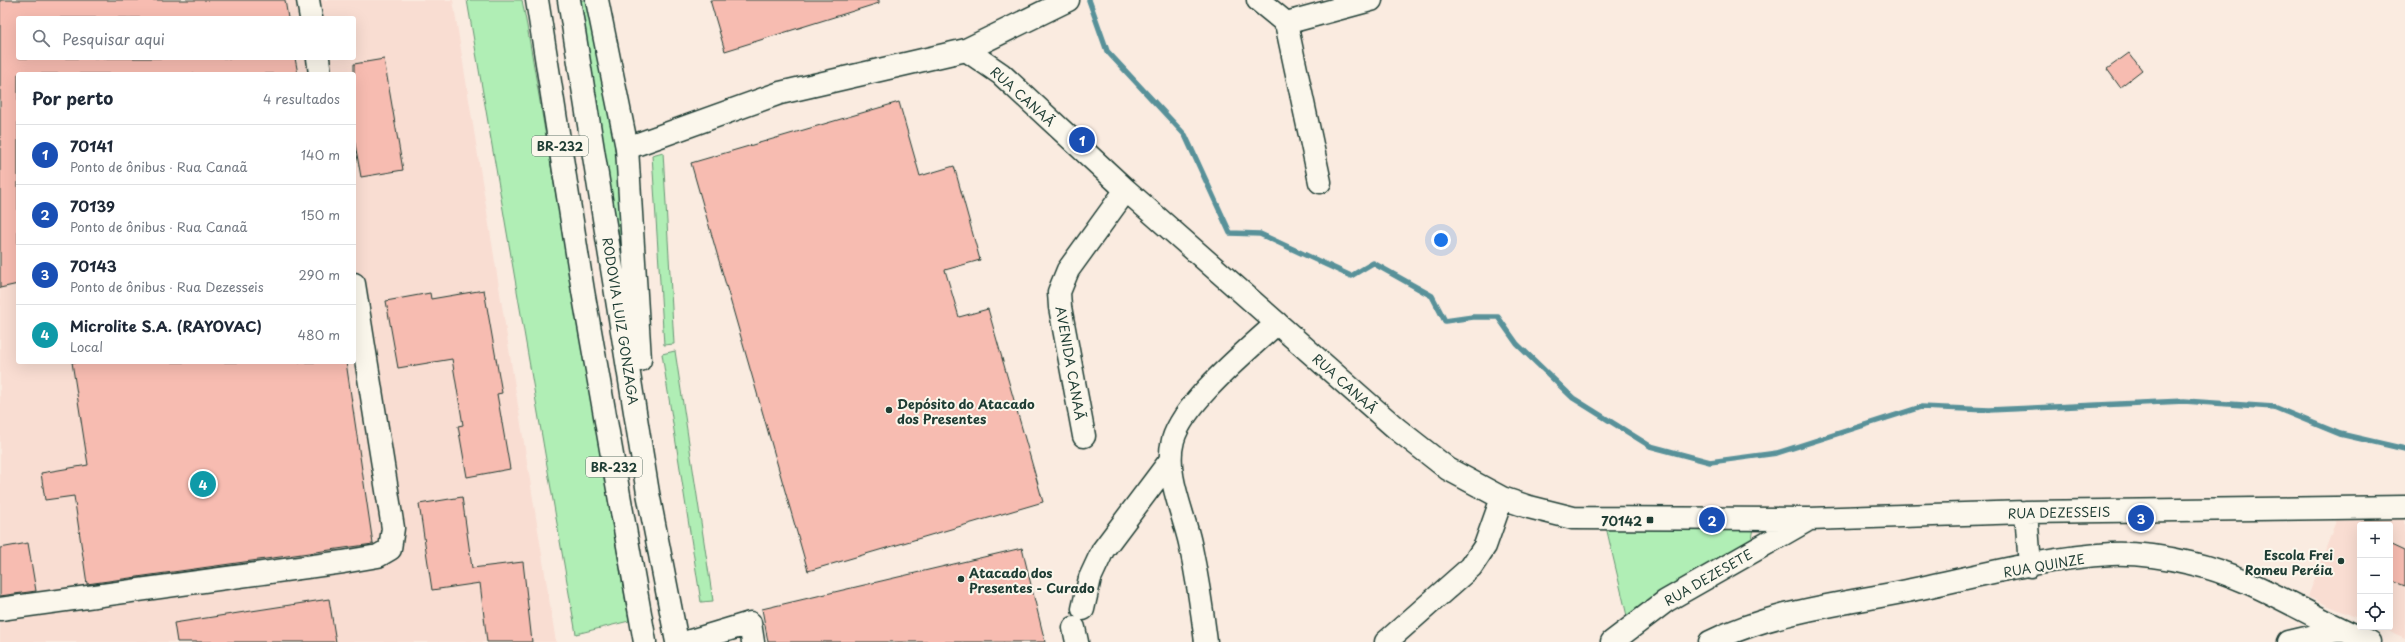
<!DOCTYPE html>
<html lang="pt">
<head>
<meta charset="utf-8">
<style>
  :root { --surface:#fff; --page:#f6f6f7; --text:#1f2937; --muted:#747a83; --line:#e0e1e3; --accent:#1f3d34 }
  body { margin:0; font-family:"Playpen Sans",sans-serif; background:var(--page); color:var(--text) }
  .controls { position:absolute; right:12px; bottom:12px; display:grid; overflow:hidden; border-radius:4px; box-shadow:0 4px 16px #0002 }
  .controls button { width:36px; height:36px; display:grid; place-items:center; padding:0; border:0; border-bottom:1px solid var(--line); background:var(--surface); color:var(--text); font:20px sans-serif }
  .you { position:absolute; left:1441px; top:240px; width:14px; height:14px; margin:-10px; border:3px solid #fff; border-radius:50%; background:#1a73e8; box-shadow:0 0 0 6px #1a73e833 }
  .badge { display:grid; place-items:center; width:26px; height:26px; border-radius:50%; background:var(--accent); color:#fff; font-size:13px; font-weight:700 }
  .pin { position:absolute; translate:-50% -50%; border:2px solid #fff; box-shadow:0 1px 4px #0006 }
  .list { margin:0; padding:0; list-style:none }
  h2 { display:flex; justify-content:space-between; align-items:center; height:52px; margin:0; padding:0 16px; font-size:17px }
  h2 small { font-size:13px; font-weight:400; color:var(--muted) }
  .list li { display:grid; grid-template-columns:26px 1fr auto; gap:12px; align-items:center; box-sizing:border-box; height:60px; padding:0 16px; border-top:1px solid var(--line) }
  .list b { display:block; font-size:15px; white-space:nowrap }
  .list p { margin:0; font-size:13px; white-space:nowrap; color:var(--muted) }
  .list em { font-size:13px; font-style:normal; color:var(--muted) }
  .icon { flex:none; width:22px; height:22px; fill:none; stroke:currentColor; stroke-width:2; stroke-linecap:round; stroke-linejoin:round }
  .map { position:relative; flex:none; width:2405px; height:642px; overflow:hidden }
  .search { position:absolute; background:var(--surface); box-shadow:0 4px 16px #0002; left:16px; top:16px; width:340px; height:44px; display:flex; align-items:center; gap:10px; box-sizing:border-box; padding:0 14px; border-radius:4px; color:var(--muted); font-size:15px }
  .panel { position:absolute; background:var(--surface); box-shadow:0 4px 16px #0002; left:16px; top:72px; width:340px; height:292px; border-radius:4px }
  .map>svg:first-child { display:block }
</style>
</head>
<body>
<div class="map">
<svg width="2405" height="642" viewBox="0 0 2405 642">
  <rect width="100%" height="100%" fill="#faebe0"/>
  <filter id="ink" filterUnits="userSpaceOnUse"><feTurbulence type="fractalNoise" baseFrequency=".025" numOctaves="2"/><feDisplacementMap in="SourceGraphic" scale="8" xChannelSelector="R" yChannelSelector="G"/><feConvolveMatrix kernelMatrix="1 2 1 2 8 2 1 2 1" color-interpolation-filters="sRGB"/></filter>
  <g filter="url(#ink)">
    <path fill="#f9ddd2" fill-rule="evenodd" d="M0,0H453L556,642H0ZM18,18H354V58H18ZM18,74H354V362H18Z
      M2337,518L2405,519V638L2380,627H2390V525H2360V619L2308,597Z"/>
    <path fill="#b0eeb5" stroke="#689674" d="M467,0H522L527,26L629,621L576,634Z
      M581,0H585C619,93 621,194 627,292L617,243Z
      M663,152L674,344L664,345L652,155Z
      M675,351L713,601L701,602L662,354Z
      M1606,527L1754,528L1752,539L1746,545L1692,574L1627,616Z"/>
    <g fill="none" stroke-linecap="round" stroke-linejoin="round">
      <path stroke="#589199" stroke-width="5.5" d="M1089,0L1107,51L1185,135L1230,233L1260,234L1351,276L1373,263L1432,296L1445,321L1473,317H1498L1517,344L1573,398L1650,446L1710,462L1777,453L1921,407L1989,410L2184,401L2274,407L2340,434L2405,449"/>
    </g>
    <path fill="#f7bcb1" stroke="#1f3d34" d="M0,0H285L288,18H18V58H295L298,74H18V284L0,288Z
      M710,0H879V3L725,51Z
      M2129,53L2142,70L2120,87L2107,69Z
      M384,59L403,170L361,177L354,138V64Z
      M899,102L920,176L954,166L980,260L945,270L959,317L988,309L1043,502L808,571L691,163Z
      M484,290L502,393L497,394L510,469L467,477L458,426L463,425L452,359L398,368L386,301L430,293L431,299Z
      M72,362H346L373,544L87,584L74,496L45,500L41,473L88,465Z
      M462,497L472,568L523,562L532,642H487L480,583L432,590L419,504Z
      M28,543L36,591L0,596V548Z
      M2390,544L2405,551V586L2390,580Z
      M1022,548L1045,642H768L762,609Z
      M329,599L336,642H177L174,623Z"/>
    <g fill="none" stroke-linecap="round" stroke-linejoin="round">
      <g stroke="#1f3d34" stroke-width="25">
        <path id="minor" d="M308,0L311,18
          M1258,0L1286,23L1371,0
          M1286,23L1320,182
          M966,50L1001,74L1126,190L1397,429L1448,469L1502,498L1529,507L1573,518L1809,519L2026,512L2405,507
          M318,58L320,74
          M1084,436L1060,307L1059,292L1068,270L1126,190
          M2026,512L2030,566
          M0,609L343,562L378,556L390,549L393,528L354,284
          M1083,609L1090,578L1103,550L1169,462
          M1074,628L1077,642
          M687,642L750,623L753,642
          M1206,642C1202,609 1197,576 1190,543C1183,511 1164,473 1173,440C1184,402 1248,350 1277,323
          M1386,642L1471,567L1485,546L1502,498
          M1612,642L1666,601L1808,520
          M1710,642C1770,612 1842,604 1907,591C1974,577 2043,558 2111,554C2138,553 2164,557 2190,563C2254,577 2310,618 2370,642
          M2289,642L2340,630"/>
      </g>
      <g stroke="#1f3d34" stroke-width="25">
        <path id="major" d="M627,148L780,93L966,50L1068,0"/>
      </g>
      <g stroke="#1f3d34" stroke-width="25">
        <path id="highway" d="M537,0L583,291L645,642
          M569,0L648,493L677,642
          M597,0L627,148L640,360"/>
      </g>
      <use href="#minor" stroke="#fbf7ec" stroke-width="22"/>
      <use href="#major" stroke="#fbf7ec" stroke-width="22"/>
      <use href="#highway" stroke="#fbf7ec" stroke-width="22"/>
    </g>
  </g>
  <g fill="#1f3d34" stroke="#fbf7ec" stroke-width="1.5">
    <circle cx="889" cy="410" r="4"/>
    <rect x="1646" y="516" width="8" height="8" rx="2"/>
    <circle cx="2341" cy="561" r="4"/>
    <circle cx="961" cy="579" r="4"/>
  </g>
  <g text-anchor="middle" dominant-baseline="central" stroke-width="4" stroke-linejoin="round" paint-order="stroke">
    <g fill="#fbf7ec" stroke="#61756b" stroke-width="1">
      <rect x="532" y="136" width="56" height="20" rx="3"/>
      <rect x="586" y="457" width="56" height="20" rx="3"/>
    </g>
    <g font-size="12" font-weight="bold" fill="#1f3d34">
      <text x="560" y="146">BR-232</text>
      <text x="614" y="467">BR-232</text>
    </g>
    <g font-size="13" fill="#1f3d34" stroke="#fbf7ec">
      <text transform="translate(1023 96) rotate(42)">RUA CANAÃ</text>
      <text transform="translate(621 321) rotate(81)">RODOVIA LUIZ GONZAGA</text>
      <text transform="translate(1071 363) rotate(80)">AVENIDA CANAÃ</text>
      <text transform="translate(1345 383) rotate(42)">RUA CANAÃ</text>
      <text transform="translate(2059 512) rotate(-1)">RUA DEZESSEIS</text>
      <text transform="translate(2044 565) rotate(-10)">RUA QUINZE</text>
      <text transform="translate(1708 577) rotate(-30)">RUA DEZESETE</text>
    </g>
    <g font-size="13" font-weight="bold" fill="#1f3d34" stroke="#fbf7ec" text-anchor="start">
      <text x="897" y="403">Depósito do Atacado<tspan x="897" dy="15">dos Presentes</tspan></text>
      <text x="1642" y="520" text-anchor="end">70142</text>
      <text x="2333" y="554" text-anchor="end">Escola Frei<tspan x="2333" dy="15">Romeu Peréia</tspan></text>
      <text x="969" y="572">Atacado dos<tspan x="969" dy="15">Presentes - Curado</tspan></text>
    </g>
  </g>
</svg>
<div class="controls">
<button>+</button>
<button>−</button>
<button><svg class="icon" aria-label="locate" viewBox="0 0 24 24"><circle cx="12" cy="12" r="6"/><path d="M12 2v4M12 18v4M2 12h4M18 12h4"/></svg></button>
</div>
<div class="you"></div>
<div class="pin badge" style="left:1082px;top:140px;background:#1a4fb4">1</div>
<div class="pin badge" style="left:1712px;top:520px;background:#1a4fb4">2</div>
<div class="pin badge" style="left:2141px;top:518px;background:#1a4fb4">3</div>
<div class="pin badge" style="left:203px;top:484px;background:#0f9aa8">4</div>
<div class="search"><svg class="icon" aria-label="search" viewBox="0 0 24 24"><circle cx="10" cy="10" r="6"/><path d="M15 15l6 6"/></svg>Pesquisar aqui</div>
<section class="panel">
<h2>Por perto<small>4 resultados</small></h2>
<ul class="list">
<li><span class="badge" style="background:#1a4fb4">1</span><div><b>70141</b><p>Ponto de ônibus · Rua Canaã</p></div><em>140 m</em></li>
<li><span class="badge" style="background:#1a4fb4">2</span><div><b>70139</b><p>Ponto de ônibus · Rua Canaã</p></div><em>150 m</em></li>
<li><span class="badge" style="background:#1a4fb4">3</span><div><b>70143</b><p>Ponto de ônibus · Rua Dezesseis</p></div><em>290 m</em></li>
<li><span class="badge" style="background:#0f9aa8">4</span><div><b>Microlite S.A. (RAYOVAC)</b><p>Local</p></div><em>480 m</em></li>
</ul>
</section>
</div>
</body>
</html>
